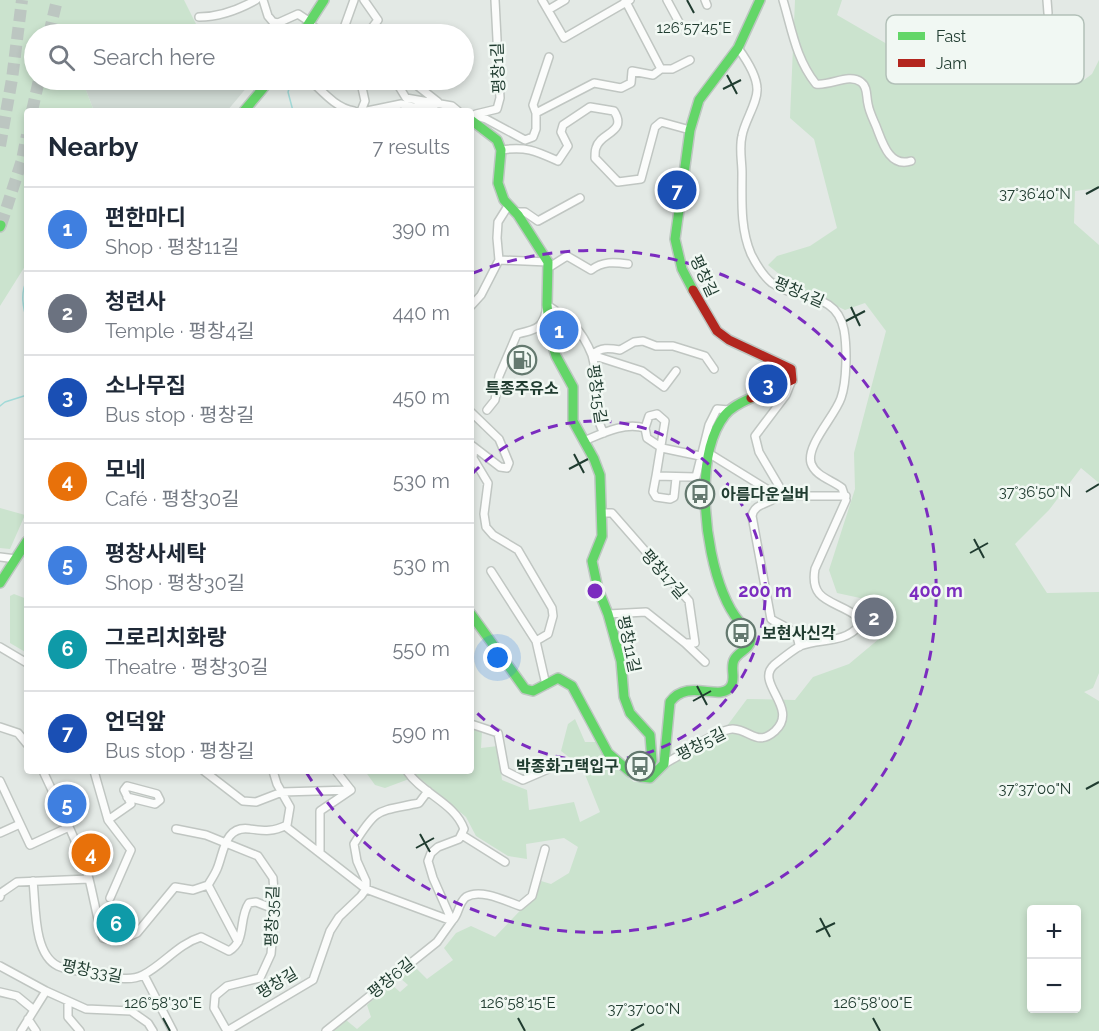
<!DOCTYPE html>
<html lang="en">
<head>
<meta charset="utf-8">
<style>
  :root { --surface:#fff; --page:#f6f6f7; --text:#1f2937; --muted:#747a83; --line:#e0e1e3; --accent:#b45309 }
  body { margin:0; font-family:Raleway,"Noto Sans KR",sans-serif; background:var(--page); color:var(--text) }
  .controls { position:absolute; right:18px; bottom:18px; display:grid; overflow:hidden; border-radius:6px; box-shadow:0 3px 9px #0003 }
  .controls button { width:54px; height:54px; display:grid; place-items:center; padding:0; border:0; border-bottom:2px solid var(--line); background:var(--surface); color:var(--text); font:30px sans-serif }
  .you { position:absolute; left:498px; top:658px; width:21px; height:21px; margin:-15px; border:4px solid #fff; border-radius:50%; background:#1a73e8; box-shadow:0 0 0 9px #1a73e833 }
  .badge { display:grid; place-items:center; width:39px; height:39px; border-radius:50%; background:var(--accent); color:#fff; font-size:20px; font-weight:700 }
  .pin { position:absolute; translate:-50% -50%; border:3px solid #fff; box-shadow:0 2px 6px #0006 }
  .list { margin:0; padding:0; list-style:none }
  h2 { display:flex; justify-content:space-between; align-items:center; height:78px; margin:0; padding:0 24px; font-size:26px }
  h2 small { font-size:20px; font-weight:400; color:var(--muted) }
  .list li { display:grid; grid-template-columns:39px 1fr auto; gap:18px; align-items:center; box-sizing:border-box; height:84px; padding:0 24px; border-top:2px solid var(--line) }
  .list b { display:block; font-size:22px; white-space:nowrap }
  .list p { margin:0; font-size:20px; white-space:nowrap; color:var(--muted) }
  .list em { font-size:20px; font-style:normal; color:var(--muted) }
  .icon { flex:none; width:33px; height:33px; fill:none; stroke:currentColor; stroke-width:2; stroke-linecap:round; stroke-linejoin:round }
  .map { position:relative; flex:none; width:1099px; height:1031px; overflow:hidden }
  .search { position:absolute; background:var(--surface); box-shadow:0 3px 9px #0003; left:24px; top:24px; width:450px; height:66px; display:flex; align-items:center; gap:15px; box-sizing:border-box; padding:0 21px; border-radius:33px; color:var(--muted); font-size:22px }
  .panel { position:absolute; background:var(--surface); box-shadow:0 3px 9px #0003; left:24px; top:108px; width:450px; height:666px; border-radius:6px }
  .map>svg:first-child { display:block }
</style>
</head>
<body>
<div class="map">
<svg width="1099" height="1031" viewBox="0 0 1099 1031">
  <rect width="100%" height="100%" fill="#e3e9e5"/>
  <path fill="#d0dad4" d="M130,24L140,34H83L109,27Z
    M82,80H253L227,111H94Z"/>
  <path fill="#cbe3ce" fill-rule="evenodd" d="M0,0H184L200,32L195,34H140L129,24L109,27L83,34H34V80H82L94,111H27V263L0,306Z
    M795,0H842L837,15L887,44L929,19L953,50L993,46L1021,84L1084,80L1092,74L1099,60V188L1075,191L1074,223L1099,245V483L1081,468L1049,510L1015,544L1047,593L1099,592V673L1093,688L1084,692L1099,701V1031H332L346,1020L357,1029L371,1017L367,1005L391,984L400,992L408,985L399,977L414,966L427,979L453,960L444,948L456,933L471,926L495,937L536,894L541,881L551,884L569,873L578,847L564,838L526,844L527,859L508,856L476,836L466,817L417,776L385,788L375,785L365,771H471V729L482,731L481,748L498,746L502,780L527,790L529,810L574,802L580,822L600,812L582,767L561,751L568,724L575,719L585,742H598L614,767L634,782L645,781L702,745L718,738L747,699L795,700L813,677L849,664L880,638L888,604L837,593L829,570L855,489L854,453L886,331L865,303L845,310L791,284L768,265L777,256L810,246L837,228L814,139L790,118ZM1032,910H1076V1008H1032Z
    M0,508L25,515L10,549L0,548Z
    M14,594L27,599V653L10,643V596Z"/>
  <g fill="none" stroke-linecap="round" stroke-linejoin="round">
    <path stroke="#a2dad8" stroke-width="1.5" d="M292,80L288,92L293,111
      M27,280C20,293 23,307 27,321
      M0,406L5,402L27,395"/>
    <path stroke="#bcc6c1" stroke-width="12" stroke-dasharray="12 6" stroke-linecap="butt" d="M49,34L57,0
      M32,111L39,80
      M0,146L12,79L22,0
      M1,225L22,160L27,135"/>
    <g stroke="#c0c6c2" stroke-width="10">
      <path id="street" d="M263,0L268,16L273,22L278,23L298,14L310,22
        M364,0L378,20L367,34
        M542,0L564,38L630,0
        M625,0L661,69
        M667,0L681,26
        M705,0L707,5
        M783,0C792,30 796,59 816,84C831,86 849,73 861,82C868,87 866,96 868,104C869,111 873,119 876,126C882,141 889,168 911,161
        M1047,0L1048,13
        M548,10L565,0
        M199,17C220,17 238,10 256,0
        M309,24L325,34
        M339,34L344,28L354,0
        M310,80C323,92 336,108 354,111
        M395,80L406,98L452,106L458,111
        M410,80L438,102
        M361,111L365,101L361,83L364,80
        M367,111L401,104L413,107L435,105
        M536,113L533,105L549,57
        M476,114L497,109L500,98L495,0
        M471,118L473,115L486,119L525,140L533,137L536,129V113L594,83L621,88L631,83L632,71L653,75L661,69H672L690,60
        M501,150C526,146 536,151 558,161L568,146L561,132L563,125L590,107L614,111C628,133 600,132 596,148C595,149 595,156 595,158L618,182L641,179L655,127L661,122L690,130
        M515,212H525L538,221L580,198
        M499,260L548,262
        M548,268L567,256L591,270C603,261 614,262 628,264
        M471,306L481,295L499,260L497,238L498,222L508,206
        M792,380L786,395L755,436L759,452L779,486L778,496C770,504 754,503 752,516L771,619C783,627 799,629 799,647
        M487,410L495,400L499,376L517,334C538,329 544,328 547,305C571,321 581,328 592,355L642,371L664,387L676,371
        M471,412L499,439L509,463L507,468L500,467L474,447
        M604,433C594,417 597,397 596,379C596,371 594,363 592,355C601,347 609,348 620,350L634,342L643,341L656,346H673L705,356L714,369
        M584,441C603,433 624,422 645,428
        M471,445L474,447L473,458L488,483L484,514L486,527L493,535L518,550L552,608L553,616L548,634L536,641
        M710,454L778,496H846
        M656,476L665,421L657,414L649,416L645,428L647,438L662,448L700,456
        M676,478L674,497L670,499L656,497L653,492L656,476L696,477L709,425L717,409L729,410
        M602,513H612L689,601L695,643H685L646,612L608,614
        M0,557L16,559
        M491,571L536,641L546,685
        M685,643L705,662
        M0,647L27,663
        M471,724L498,733L505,771L523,780L560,764
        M0,727L18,733L27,744
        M664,764C678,757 720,728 733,729C751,730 757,747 775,731C800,708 754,683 774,665C779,661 794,649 800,646C819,638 844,644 859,626L858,617C836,600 809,603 815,569L846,500L842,488C832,480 815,476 811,463C806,445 835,416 841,398C847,381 847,347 844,330C836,290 798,302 772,283C762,275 756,264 751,254C740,228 742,200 742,173C742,161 739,148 742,136C744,122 758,102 757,89C757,75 746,59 738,48
        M43,771C59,806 78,842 89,879C94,899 97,918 103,938L119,941L137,933L175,887L193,890L208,885C211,880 215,874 217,869C224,853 224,825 250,829C266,831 272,832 287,825L290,807L277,784L273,771
        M94,771L108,820L131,850L110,898
        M204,771L243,801L256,802L282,792L351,790
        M0,781L30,845L69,827
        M108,820L131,804L124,790L127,786L157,794L160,800L155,804L127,797
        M285,826L366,889L452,921C459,915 458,903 466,897C480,888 506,901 520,906L532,896L545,849
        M176,829L206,835L258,856L273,878L275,907L271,954L260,978L227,986L215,996L214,1008L227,1031
        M0,833L20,824
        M462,835L505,862
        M320,853V811L351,790L336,771
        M33,881C36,906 33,954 58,966C69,971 86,972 98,974C113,977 129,982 143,975C164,964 178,944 201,937L229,951C247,940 238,919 249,903L256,902L274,909
        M208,885L238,942
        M0,897L1,893L17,882L89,879
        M0,966L46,991L86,1009L131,1011L148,1023L153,1031
        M144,975L173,1031
        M0,992L17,996L34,1010
        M68,1002V1017L80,1031
        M28,1019L36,1031
        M21,1031L46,991
        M227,1031L313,980L330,931L339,917L361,896L366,889V881L357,861L354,844C377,807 377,812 419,803L428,791
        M326,1031L437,942L452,921L433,878L428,861L431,853L438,847L459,839L464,829C455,803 421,793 407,771"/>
    </g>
    <g stroke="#bec7c2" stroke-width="12">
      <path id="fast" d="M302,34L324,0
        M244,111L270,80
        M471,120L497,140L501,150L498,183L504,200L518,215L548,262L547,305L551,340L556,356L573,387V421L594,459L600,475L602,536L592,561L598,589L608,614L621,661L624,697L630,713L650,735L652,761L641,777
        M0,227L1,225
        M693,290L682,269L675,239L690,130L699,100L738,48L760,0
        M0,583L27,541
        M471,614L525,689L533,691L558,678L572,686L608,753L630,772L641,777L650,778L664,764L670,702C688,677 721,703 731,686C736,679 730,668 734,660C738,651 750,650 751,639C751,638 750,631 749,630C747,627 742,624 739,621C732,613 727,603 723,593C705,549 693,456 725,415C731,407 742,402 751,398"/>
    </g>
    <g stroke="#bec7c2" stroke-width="12">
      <path id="jam" d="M693,290L717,331L729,340L791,369L792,380L751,398"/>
    </g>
    <use href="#street" stroke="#fbfcfb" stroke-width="7"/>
    <use href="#fast" stroke="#63d668" stroke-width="9"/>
    <use href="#jam" stroke="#b3261e" stroke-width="9"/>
  </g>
  <path fill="none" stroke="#203c30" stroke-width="2" d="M687,0L694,13M727,75L737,94M723,89L741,80M1086,194L1099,187M851,307L860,326M846,321L865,311M574,454L584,473M569,469L588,459M1086,492L1099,484M974,539L984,558M970,553L988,543M697,686L707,705M693,701L711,691M1086,789L1099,782M420,834L430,852M416,848L434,838M820,918L830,937M816,932L835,923M163,1018L170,1031M518,1018L525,1031M873,1018L880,1031M631,1031L644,1024"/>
  <g fill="none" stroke="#7b2cbf" stroke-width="3" stroke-dasharray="10 8">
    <path d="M472 474A170 170 0 1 1 472 708"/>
    <path d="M473 273A341 341 0 1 1 306 772"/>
  </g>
  <defs>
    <g id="fuel-ring" transform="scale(1.5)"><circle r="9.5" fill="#f1f8f3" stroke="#64796f" stroke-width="1.5"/><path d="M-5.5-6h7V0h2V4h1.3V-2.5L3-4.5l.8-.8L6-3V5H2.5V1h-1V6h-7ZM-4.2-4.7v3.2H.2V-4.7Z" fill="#64796f"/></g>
    <g id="bus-ring" transform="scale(1.5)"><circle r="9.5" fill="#f1f8f3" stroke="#64796f" stroke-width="1.5"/><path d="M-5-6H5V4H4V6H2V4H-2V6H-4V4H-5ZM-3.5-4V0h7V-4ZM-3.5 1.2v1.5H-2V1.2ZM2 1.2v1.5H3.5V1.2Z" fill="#64796f"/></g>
  </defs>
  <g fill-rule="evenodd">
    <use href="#fuel-ring" x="522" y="360"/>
    <use href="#bus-ring" x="700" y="494"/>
    <use href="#bus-ring" x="741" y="633"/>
    <use href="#bus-ring" x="640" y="766"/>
  </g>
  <g text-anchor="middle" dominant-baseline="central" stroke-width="5" stroke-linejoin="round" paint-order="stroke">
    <g font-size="16" fill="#203c30" stroke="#f1f8f3">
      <text transform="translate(498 68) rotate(-92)">평창1길</text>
      <text transform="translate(704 276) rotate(65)">평창길</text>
      <text transform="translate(799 292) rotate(23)">평창4길</text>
      <text transform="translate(597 394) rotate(82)">평창15길</text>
      <text transform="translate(664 574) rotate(49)">평창17길</text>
      <text transform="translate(629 644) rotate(78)">평창11길</text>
      <text transform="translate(701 744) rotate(-27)">평창5길</text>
      <text transform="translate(272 916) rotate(-88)">평창35길</text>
      <text transform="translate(92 971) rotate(11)">평창33길</text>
      <text transform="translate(391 978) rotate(-39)">평창6길</text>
      <text transform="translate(277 983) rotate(-31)">평창길</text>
    </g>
    <g font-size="16" font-weight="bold" fill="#203c30" stroke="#f1f8f3" text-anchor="start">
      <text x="522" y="388" text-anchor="middle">특종주유소</text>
      <text x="721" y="494">아름다운실버</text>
      <text x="762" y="633">보현사신각</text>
      <text x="619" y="766" text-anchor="end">박종화고택입구</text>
    </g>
  </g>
  <rect x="886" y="15" width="198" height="69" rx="9" fill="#f1f8f3" stroke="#b2c0b8" stroke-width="1.5"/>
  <rect x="898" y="32" width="27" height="8" fill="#63d668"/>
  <rect x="898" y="59" width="27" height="8" fill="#b3261e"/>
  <g font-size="16" fill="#203c30">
    <text x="936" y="42">Fast</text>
    <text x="936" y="69">Jam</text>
  </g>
  <g font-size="15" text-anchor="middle" fill="#203c30" stroke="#f1f8f3" stroke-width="5" stroke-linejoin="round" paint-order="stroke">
    <text x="694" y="33">126°57'45"E</text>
    <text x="1035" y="199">37°36'40"N</text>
    <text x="1035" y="497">37°36'50"N</text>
    <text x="1035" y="794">37°37'00"N</text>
    <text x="163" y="1008">126°58'30"E</text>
    <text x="518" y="1008">126°58'15"E</text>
    <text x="873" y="1008">126°58'00"E</text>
    <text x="644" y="1014">37°37'00"N</text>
  </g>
  <circle cx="595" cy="591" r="9" fill="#7b2cbf" stroke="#f1f8f3" stroke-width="3"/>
  <g font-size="18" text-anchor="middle" font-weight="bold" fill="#7b2cbf" stroke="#f1f8f3" stroke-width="5" stroke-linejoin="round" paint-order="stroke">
    <text x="765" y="597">200 m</text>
    <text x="936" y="597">400 m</text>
  </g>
</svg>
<div class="controls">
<button>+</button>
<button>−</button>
</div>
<div class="you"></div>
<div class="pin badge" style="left:559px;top:330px;background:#3f7fe0">1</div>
<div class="pin badge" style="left:874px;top:617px;background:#6b7280">2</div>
<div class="pin badge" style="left:768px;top:384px;background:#1a4fb4">3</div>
<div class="pin badge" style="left:91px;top:853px;background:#e8710a">4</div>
<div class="pin badge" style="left:67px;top:804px;background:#3f7fe0">5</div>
<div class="pin badge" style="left:116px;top:923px;background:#0f9aa8">6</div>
<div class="pin badge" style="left:677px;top:190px;background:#1a4fb4">7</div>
<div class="search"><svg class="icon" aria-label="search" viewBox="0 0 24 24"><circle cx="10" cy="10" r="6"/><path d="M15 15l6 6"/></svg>Search here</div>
<section class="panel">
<h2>Nearby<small>7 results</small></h2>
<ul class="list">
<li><span class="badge" style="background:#3f7fe0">1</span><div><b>편한마디</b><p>Shop · 평창11길</p></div><em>390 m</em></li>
<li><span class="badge" style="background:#6b7280">2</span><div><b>청련사</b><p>Temple · 평창4길</p></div><em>440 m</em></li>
<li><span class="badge" style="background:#1a4fb4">3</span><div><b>소나무집</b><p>Bus stop · 평창길</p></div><em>450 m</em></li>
<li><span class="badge" style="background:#e8710a">4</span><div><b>모네</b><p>Café · 평창30길</p></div><em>530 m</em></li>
<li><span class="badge" style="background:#3f7fe0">5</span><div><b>평창사세탁</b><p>Shop · 평창30길</p></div><em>530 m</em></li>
<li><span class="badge" style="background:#0f9aa8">6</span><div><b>그로리치화랑</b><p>Theatre · 평창30길</p></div><em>550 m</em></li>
<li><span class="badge" style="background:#1a4fb4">7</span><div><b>언덕앞</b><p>Bus stop · 평창길</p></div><em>590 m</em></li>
</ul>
</section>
</div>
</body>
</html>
